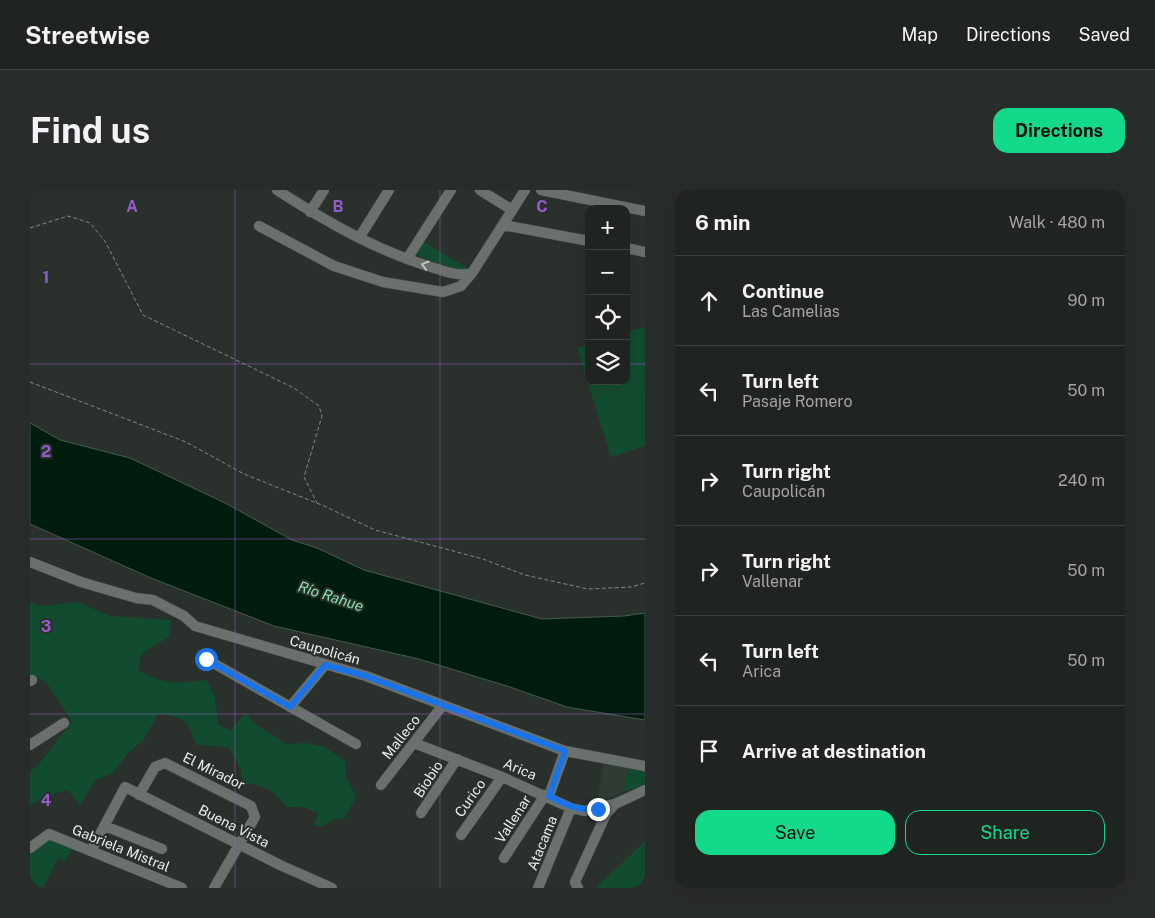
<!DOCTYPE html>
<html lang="en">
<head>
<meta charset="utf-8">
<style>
  :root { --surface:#202421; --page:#282c2a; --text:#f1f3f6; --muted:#a2a4a5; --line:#3d413f; --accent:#13d98a }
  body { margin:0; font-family:"Public Sans",sans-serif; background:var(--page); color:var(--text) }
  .controls { position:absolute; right:15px; top:15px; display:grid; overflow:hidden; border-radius:10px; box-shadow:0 5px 20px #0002 }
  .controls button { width:45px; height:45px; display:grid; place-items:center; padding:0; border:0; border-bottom:1px solid var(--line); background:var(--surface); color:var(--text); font:25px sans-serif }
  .stop { position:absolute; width:15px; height:15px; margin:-11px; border:4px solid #1a73e8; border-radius:50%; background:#fff }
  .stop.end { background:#1a73e8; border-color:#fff; box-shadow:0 1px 5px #0008 }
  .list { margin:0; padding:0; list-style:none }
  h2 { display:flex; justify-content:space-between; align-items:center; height:65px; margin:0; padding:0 20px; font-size:21px }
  h2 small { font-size:16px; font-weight:400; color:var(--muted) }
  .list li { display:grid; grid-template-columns:32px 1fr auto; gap:15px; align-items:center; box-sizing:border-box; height:90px; padding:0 20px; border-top:1px solid var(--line) }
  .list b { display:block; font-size:19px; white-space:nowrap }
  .list p { margin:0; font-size:16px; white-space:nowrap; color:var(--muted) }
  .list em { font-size:16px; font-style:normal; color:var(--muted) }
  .actions { display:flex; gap:10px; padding:15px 20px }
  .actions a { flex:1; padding:11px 0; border:1px solid var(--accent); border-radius:15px; text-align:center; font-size:18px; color:var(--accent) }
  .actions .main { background:var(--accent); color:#111 }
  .icon { flex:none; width:28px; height:28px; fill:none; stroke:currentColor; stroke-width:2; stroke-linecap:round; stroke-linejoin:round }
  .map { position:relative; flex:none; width:615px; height:698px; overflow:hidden; border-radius:15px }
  header { display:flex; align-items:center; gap:30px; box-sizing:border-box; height:70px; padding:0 25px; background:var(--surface); border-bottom:1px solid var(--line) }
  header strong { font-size:24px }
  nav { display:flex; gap:28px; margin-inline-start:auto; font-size:18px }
  .intro { display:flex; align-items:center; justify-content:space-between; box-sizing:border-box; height:120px; padding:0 30px }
  h1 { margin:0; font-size:35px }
  .button { padding:12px 22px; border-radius:15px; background:var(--accent); color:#111; font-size:18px; font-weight:700 }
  main { display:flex; gap:30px; padding:0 30px }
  aside { flex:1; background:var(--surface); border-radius:15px; box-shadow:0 5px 20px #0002 }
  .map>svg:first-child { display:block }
</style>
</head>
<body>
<header>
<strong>Streetwise</strong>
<nav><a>Map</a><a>Directions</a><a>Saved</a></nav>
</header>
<div class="intro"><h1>Find us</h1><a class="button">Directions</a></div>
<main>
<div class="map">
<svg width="615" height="698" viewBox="0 0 615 698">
  <rect width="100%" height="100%" fill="#2a302c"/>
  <path fill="#2f3b33" d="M573,574L598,578L593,602L567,613Z"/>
  <path fill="#124c30" d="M394,52L437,78L434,82L386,65Z
    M615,137V256L581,267L547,158L559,154V191H596V142Z
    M0,412L11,416L48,412L80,426L141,430L139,447L111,464L109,480C135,496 147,493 177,490L185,508L188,534L200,541L216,522L223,532L256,554L277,553L295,557L315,571L316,587L326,606L315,628L302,630L292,637L284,635L288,623L273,617H257C243,600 235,595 213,593L210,577L198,557L166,555C157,528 155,528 128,524L114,549L98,563L83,583L65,590L50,615L38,600L21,605L0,615V582L10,573L42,531L16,492L0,485Z
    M598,578L615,581V595L593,602Z
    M19,650L42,658L36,671L28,668L13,698L0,696V663Z
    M615,651V698H566Z"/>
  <path fill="#001c0d" stroke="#465b50" d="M0,233L30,250L100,268L195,313L262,350L287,358L334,380L512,429L594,426L615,423V530L537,517L480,497L389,469L244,436L121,388L0,334Z"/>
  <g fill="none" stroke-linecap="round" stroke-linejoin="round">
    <g stroke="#464b48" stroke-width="11">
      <path id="minor" d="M247,0C295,31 345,60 401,77C414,81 428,87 442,83
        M450,0L482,20
        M511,0L615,21
        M280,22L294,0
        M473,35L559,51
        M229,36L304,76L353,92L413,102L431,96L442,83L495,0
        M329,48L359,0
        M596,58L615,62
        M377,69L421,0
        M0,372L51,392L106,408L123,410L154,426L165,436L336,486L535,561L615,576
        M176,469L326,554
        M0,491L2,490
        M260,517L295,475
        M384,553L472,587L541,618L554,621L585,614
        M0,555L34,533
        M351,595L413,515
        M109,605L125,577L135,573L221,616L225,627L184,698
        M519,606L535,561
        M391,623L427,569
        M75,636L132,659
        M431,645L472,587
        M0,658L19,644L152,698
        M61,661L95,597L250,675L302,698
        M474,668L515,605
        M508,698L541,618
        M548,698L545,692L576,624L585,614L615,600"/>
    </g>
    <path stroke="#838885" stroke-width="1" stroke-dasharray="4 2.5" stroke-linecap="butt" d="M0,38L38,26L60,33L75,51L113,125L264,198L289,216L292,226L274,287L287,313
      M0,192L156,252L214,284L294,316L345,340L453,369L495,385L558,399L601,397L615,393"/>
    <use href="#minor" stroke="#6a716c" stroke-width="10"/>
  </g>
  <defs><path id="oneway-chevron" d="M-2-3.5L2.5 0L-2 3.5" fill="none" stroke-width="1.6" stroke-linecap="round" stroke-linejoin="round" transform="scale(1.25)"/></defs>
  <use stroke="#bdc2bf" href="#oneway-chevron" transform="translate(395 75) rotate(-163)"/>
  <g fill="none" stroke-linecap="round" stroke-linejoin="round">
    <path stroke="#1a73e8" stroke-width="6" d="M176,469L260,517L295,475L336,486L535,561L519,606C536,615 548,621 568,619"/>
  </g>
  <path fill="none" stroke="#965cca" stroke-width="1" stroke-opacity="0.55" d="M205,0V698M410,0V698M0,174H559M596,174H615M0,349H615M0,524H615"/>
  <g text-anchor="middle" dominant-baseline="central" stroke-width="4" stroke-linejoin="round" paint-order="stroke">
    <g font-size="14" fill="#e9edeb" stroke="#2a302c">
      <text transform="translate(295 460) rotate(16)">Caupolicán</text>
      <text transform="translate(371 547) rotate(-52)">Malleco</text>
      <text transform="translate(490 579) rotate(23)">Arica</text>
      <text transform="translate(184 581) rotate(26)">El Mirador</text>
      <text transform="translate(398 589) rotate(-57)">Biobio</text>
      <text transform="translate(440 608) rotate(-55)">Curico</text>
      <text transform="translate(483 629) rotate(-57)">Vallenar</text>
      <text transform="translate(204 636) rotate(27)">Buena Vista</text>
      <text transform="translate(512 653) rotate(-68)">Atacama</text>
      <text transform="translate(91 658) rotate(22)">Gabriela Mistral</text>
    </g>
    <g font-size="15" font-style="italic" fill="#89dead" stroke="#2a302c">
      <text transform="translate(301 406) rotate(18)">Río Rahue</text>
    </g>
  </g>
  <g font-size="16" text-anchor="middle" font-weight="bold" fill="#965cca" stroke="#2a302c" stroke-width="4" stroke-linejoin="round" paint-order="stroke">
    <text x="102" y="22">A</text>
    <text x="308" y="22">B</text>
    <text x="512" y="22">C</text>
    <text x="16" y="93">1</text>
    <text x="16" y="267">2</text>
    <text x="16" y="442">3</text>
    <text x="16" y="616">4</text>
  </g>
</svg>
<div class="controls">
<button>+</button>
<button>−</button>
<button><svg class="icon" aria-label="locate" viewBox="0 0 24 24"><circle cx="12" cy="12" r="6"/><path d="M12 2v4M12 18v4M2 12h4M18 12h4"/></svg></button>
<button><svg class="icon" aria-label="layers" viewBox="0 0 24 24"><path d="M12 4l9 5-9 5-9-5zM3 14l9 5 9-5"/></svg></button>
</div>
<div class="stop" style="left:176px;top:469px"></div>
<div class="stop end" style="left:568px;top:619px"></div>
</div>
<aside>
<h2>6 min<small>Walk · 480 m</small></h2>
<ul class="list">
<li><svg class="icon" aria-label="ahead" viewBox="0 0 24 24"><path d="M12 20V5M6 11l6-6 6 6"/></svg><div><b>Continue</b><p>Las Camelias</p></div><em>90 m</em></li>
<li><svg class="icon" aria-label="left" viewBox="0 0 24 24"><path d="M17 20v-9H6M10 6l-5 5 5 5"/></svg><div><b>Turn left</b><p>Pasaje Romero</p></div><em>50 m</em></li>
<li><svg class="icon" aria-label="right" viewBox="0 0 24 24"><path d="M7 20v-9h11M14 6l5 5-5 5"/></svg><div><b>Turn right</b><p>Caupolicán</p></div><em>240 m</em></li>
<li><svg class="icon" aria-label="right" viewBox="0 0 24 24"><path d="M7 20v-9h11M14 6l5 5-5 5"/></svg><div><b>Turn right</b><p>Vallenar</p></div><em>50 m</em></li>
<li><svg class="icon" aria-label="left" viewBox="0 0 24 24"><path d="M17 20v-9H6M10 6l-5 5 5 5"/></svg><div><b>Turn left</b><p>Arica</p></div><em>50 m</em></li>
<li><svg class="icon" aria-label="arrive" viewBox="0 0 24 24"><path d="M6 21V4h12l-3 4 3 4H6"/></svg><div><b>Arrive at destination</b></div></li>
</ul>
<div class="actions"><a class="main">Save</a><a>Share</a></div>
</aside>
</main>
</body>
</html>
